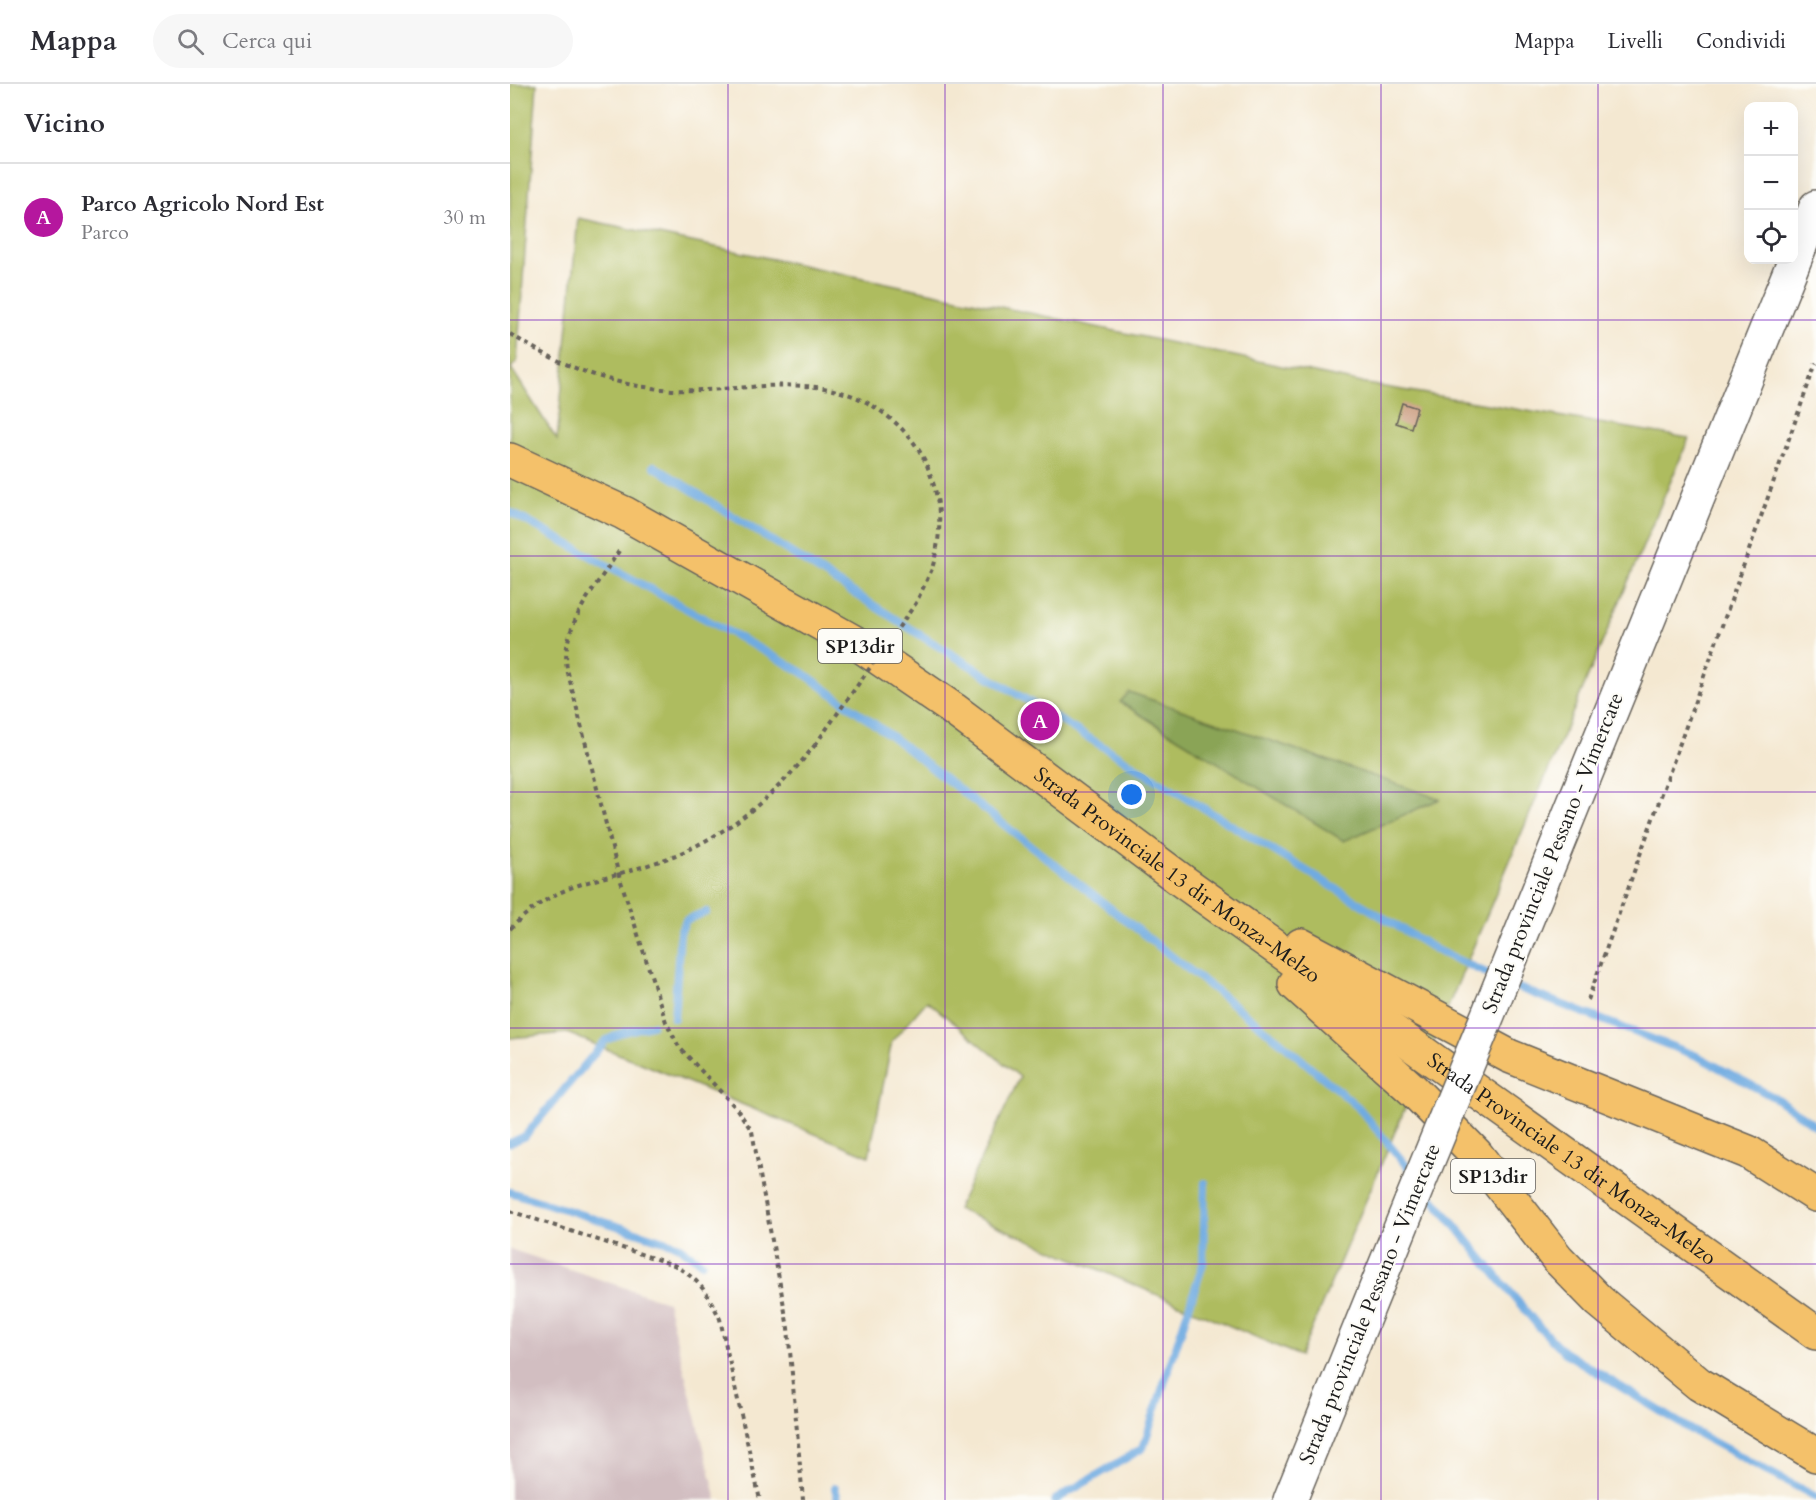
<!DOCTYPE html>
<html lang="it">
<head>
<meta charset="utf-8">
<style>
  :root { --surface:#fff; --page:#f7f7f7; --text:#2b2b33; --muted:#7c7c81; --line:#e1e1e2; --accent:#b5179e }
  body { margin:0; font-family:Cardo,serif; background:var(--page); color:var(--text) }
  .controls { position:absolute; right:18px; top:18px; display:grid; overflow:hidden; border-radius:12px; box-shadow:0 6px 24px #0002 }
  .controls button { width:54px; height:54px; display:grid; place-items:center; padding:0; border:0; border-bottom:2px solid var(--line); background:var(--surface); color:var(--text); font:30px sans-serif }
  .you { position:absolute; left:622px; top:711px; width:21px; height:21px; margin:-15px; border:4px solid #fff; border-radius:50%; background:#1a73e8; box-shadow:0 0 0 9px #1a73e833 }
  .badge { display:grid; place-items:center; width:39px; height:39px; border-radius:50%; background:var(--accent); color:#fff; font-size:20px; font-weight:700 }
  .pin { position:absolute; translate:-50% -50%; border:3px solid #fff; box-shadow:0 2px 6px #0006 }
  .list { margin:0; padding:0; list-style:none }
  h2 { display:flex; justify-content:space-between; align-items:center; height:78px; margin:0; padding:0 24px; font-size:26px }
  h2 small { font-size:20px; font-weight:400; color:var(--muted) }
  .list li { display:grid; grid-template-columns:39px 1fr auto; gap:18px; align-items:center; box-sizing:border-box; height:108px; padding:0 24px; border-top:2px solid var(--line) }
  .list b { display:block; font-size:22px; white-space:nowrap }
  .list p { margin:0; font-size:20px; white-space:nowrap; color:var(--muted) }
  .list em { font-size:20px; font-style:normal; color:var(--muted) }
  .icon { flex:none; width:33px; height:33px; fill:none; stroke:currentColor; stroke-width:2; stroke-linecap:round; stroke-linejoin:round }
  .map { position:relative; flex:none; width:1306px; height:1416px; overflow:hidden }
  header { display:flex; align-items:center; gap:36px; box-sizing:border-box; height:84px; padding:0 30px; background:var(--surface); border-bottom:2px solid var(--line) }
  header strong { font-size:28px }
  nav { display:flex; gap:33px; margin-inline-start:auto; font-size:21px }
  .search { width:420px; height:54px; background:var(--page); display:flex; align-items:center; gap:15px; box-sizing:border-box; padding:0 21px; border-radius:33px; color:var(--muted); font-size:22px }
  main { display:flex }
  aside { flex:1; background:var(--surface) }
  .map>svg:first-child { display:block }
</style>
</head>
<body>
<header>
<strong>Mappa</strong>
<div class="search"><svg class="icon" aria-label="search" viewBox="0 0 24 24"><circle cx="10" cy="10" r="6"/><path d="M15 15l6 6"/></svg>Cerca qui</div>
<nav><a>Mappa</a><a>Livelli</a><a>Condividi</a></nav>
</header>
<main>
<aside>
<h2>Vicino<small></small></h2>
<ul class="list">
<li><span class="badge">A</span><div><b>Parco Agricolo Nord Est</b><p>Parco</p></div><em>30 m</em></li>
</ul>
</aside>
<div class="map">
<svg width="1306" height="1416" viewBox="0 0 1306 1416">
  <rect width="100%" height="100%" fill="#fdfcf7"/>
  <filter id="ink" filterUnits="userSpaceOnUse"><feTurbulence type="fractalNoise" baseFrequency=".0167" numOctaves="2"/><feDisplacementMap in="SourceGraphic" scale="12" xChannelSelector="R" yChannelSelector="G"/><feConvolveMatrix kernelMatrix="1 2 1 2 8 2 1 2 1" color-interpolation-filters="sRGB"/></filter>
  <filter id="wash" filterUnits="userSpaceOnUse"><feTurbulence type="fractalNoise" baseFrequency=".008" numOctaves="4" result="noise"/><feDisplacementMap in="SourceGraphic" scale="24" xChannelSelector="R" yChannelSelector="G"/><feGaussianBlur stdDeviation="1.35" result="paint"/><feColorMatrix in="noise" values="0 0 0 0 0 0 0 0 0 0 0 0 0 0 0 0 0 1.4 0 .05"/><feComposite in="paint" operator="in"/></filter>
  <g filter="url(#wash)">
    <rect width="100%" height="100%" fill="#f4e8d1"/>
    <path fill="#d2bec1" d="M0,1165L157,1218L207,1416H0Z"/>
    <path fill="#aebc5f" stroke="#656c3e" stroke-width="1.5" d="M0,0H27L7,278L1,284L47,356L68,134L857,300L1179,354L790,1272L447,1125L510,993L417,917L382,957L359,1072L57,949L0,954Z"/>
    <path fill="#8aa456" stroke="#536039" stroke-width="1.5" d="M619,608L930,715L834,757L610,618Z"/>
    <g fill="none" stroke-linecap="round" stroke-linejoin="round">
      <path stroke="#70abe1" stroke-width="8" d="M144,382L415,554L928,867L985,893
        M0,428L292,588L381,652L771,958L848,1023L904,1091
        M998,900L1187,972L1267,1015L1306,1042
        M164,934L170,849L176,836L196,828
        M0,1059L15,1052L95,957L111,949L142,941
        M915,1105L1029,1243L1054,1268L1181,1346L1306,1413
        M0,1108L167,1161L192,1179
        M325,1404L328,1416
        M545,1416L633,1364L693,1180L695,1099"/>
    </g>
    <g id="blocks">
      <path fill="#d0a68c" d="M892,319L907,324L901,344L886,339Z"/>
    </g>
  </g>
  <g filter="url(#ink)">
    <use href="#blocks" fill-opacity="0" stroke="#68635b" stroke-width="1.5"/>
    <g fill="none" stroke-linecap="round" stroke-linejoin="round">
      <g stroke="#68635b" stroke-width="36">
        <path id="tertiary" d="M982,921L1306,123
          M780,1416L901,1118"/>
      </g>
      <g stroke="#68635b" stroke-width="36">
        <g id="primary">
          <path id="s1" d="M0,376L114,429L351,562L443,625L671,796L1306,1249"/>
          <path d="M791,861L999,972L1238,1068L1306,1111"/>
          <path d="M785,900L903,1006L966,1070L1047,1174L1089,1217L1189,1300L1306,1371"/>
        </g>
      </g>
      <path stroke="#68635b" stroke-width="4" stroke-dasharray="4.5 4.5" stroke-linecap="butt" d="M0,250C48,280 95,300 152,305C228,313 310,279 376,331C393,344 407,360 416,379C432,418 433,445 422,485
        M109,467C87,502 50,541 57,585L108,788L156,938L169,963L226,1024L242,1047L278,1244L293,1416
        M0,845C48,796 86,799 144,779C211,757 262,716 305,661
        M1078,916L1306,279
        M0,1127L164,1181C191,1197 197,1208 210,1235L250,1416"/>
      <use href="#tertiary" stroke="#fff" stroke-width="33"/>
      <use href="#primary" stroke="#f4c16a" stroke-width="33"/>
      <g stroke="#68635b" stroke-width="36" stroke-linecap="butt">
        <path id="tertiary-bridge" d="M901,1118L982,921"/>
      </g>
      <path stroke="#68635b" stroke-width="4" stroke-dasharray="4.5 4.5" stroke-linecap="butt" d="M305,661L406,519L422,485"/>
      <use href="#tertiary-bridge" stroke="#fff" stroke-width="33"/>
    </g>
  </g>
  <path fill="none" stroke="#7b2cbf" stroke-width="1.5" stroke-opacity="0.55" d="M218,0V1416M435,0V1416M653,0V1416M871,0V1416M1088,0V1416M0,236H1306M0,472H1306M0,708H1306M0,944H1306M0,1180H1306"/>
  <g text-anchor="middle" dominant-baseline="central" stroke-width="4.5" stroke-linejoin="round" paint-order="stroke">
    <g fill="#fdfcf7" stroke="#605f5e" stroke-width="1.5">
      <rect x="308" y="545" width="84" height="34" rx="4.5"/>
      <rect x="941" y="1075" width="84" height="34" rx="4.5"/>
    </g>
    <g font-size="20" font-weight="bold" fill="#1c1c1c">
      <text x="350" y="562">SP13dir</text>
      <text x="983" y="1092">SP13dir</text>
    </g>
    <g font-size="21" fill="#1c1c1c" stroke="#fdfcf7">
      <text transform="translate(1043 769) rotate(-68)">Strada provinciale Pessano - Vimercate</text>
      <text stroke="none"><textPath href="#s1" startOffset="788">Strada Provinciale 13 dir Monza-Melzo</textPath></text>
      <text stroke="none"><textPath href="#s1" startOffset="1274">Strada Provinciale 13 dir Monza-Melzo</textPath></text>
      <text transform="translate(860 1220) rotate(-68)">Strada provinciale Pessano - Vimercate</text>
    </g>
  </g>
</svg>
<div class="controls">
<button>+</button>
<button>−</button>
<button><svg class="icon" aria-label="locate" viewBox="0 0 24 24"><circle cx="12" cy="12" r="6"/><path d="M12 2v4M12 18v4M2 12h4M18 12h4"/></svg></button>
</div>
<div class="you"></div>
<div class="pin badge" style="left:530px;top:637px">A</div>
</div>
</main>
</body>
</html>
